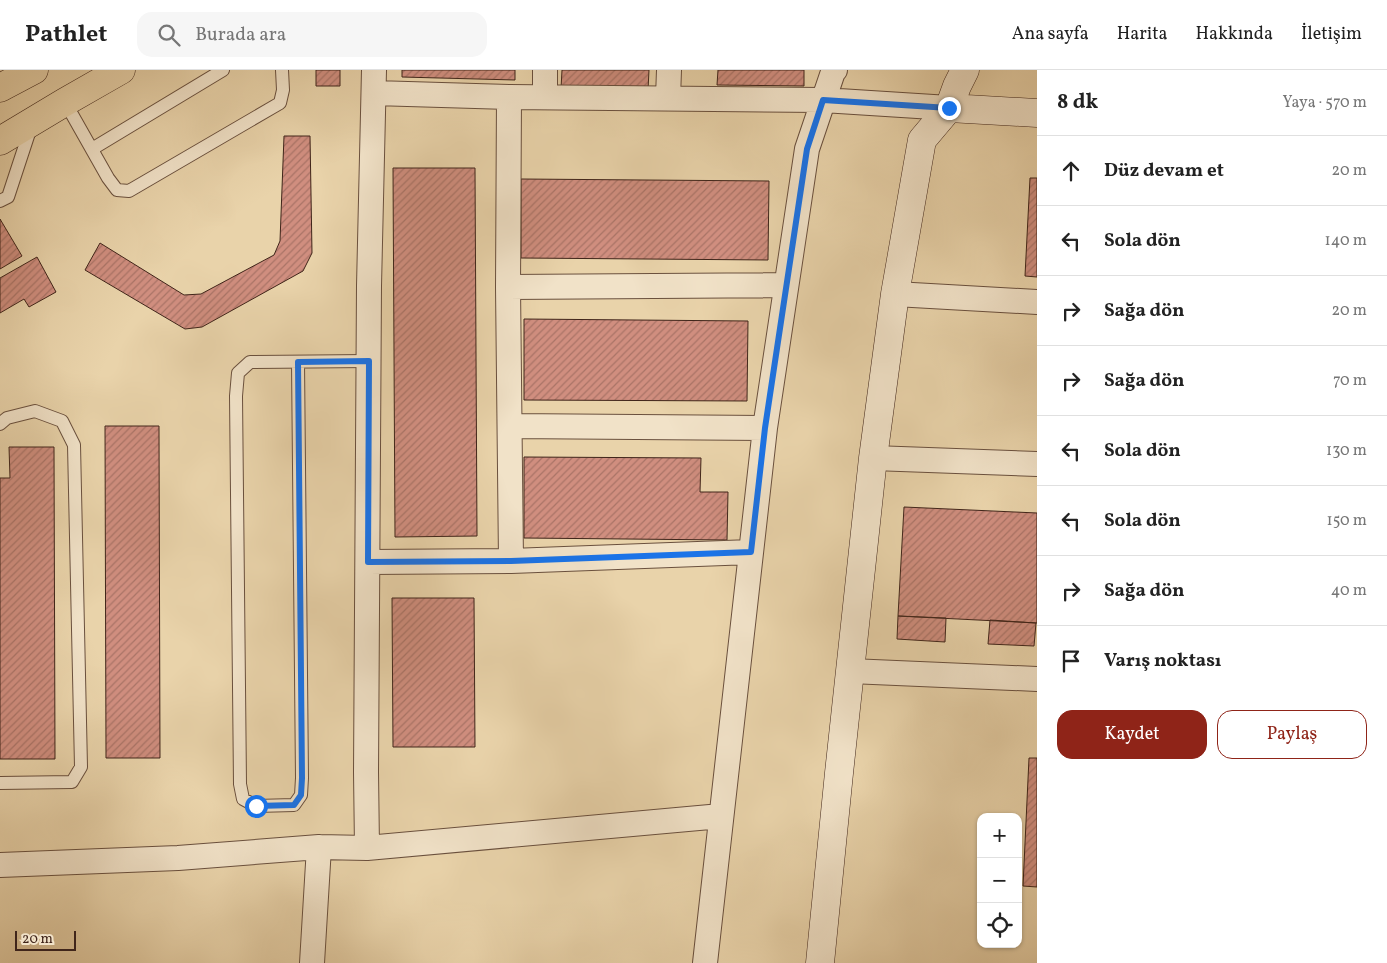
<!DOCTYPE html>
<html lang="tr">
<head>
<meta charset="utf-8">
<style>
  :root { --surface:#fff; --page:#f6f6f6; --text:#222; --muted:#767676; --line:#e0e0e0; --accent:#8f2418 }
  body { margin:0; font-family:Vollkorn,serif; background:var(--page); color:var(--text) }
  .controls { position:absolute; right:15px; bottom:15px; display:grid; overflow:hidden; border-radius:10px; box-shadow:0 1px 4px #0004 }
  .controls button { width:45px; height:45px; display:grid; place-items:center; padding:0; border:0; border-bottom:1px solid var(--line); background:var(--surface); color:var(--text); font:25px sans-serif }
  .scale { position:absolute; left:15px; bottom:12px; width:61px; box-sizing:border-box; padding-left:5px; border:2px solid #40251a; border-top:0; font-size:14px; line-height:18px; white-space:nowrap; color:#40251a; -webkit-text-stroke:4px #f1e2c8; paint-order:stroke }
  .stop { position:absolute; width:15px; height:15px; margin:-11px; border:4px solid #1a73e8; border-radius:50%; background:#fff }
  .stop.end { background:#1a73e8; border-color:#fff; box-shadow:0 1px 5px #0008 }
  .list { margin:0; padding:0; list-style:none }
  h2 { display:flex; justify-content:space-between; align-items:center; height:65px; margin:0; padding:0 20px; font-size:21px }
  h2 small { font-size:16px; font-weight:400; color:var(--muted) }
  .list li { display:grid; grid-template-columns:32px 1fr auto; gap:15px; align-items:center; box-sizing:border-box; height:70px; padding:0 20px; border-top:1px solid var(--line) }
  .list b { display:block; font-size:19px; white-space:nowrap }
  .list em { font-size:16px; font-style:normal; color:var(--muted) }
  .actions { display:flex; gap:10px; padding:15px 20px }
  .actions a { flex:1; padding:11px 0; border:1px solid var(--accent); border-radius:15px; text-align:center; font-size:18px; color:var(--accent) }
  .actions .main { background:var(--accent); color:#fff }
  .icon { flex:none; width:28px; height:28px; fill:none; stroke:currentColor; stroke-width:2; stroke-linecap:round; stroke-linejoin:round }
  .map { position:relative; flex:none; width:1037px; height:893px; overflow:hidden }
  header { display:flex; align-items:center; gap:30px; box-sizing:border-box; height:70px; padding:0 25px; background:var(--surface); border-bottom:1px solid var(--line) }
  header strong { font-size:24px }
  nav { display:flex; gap:28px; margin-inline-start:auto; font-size:18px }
  .search { width:350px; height:45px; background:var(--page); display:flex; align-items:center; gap:12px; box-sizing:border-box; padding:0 18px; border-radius:15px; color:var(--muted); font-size:19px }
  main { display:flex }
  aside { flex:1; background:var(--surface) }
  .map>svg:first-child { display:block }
</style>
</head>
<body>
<header>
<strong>Pathlet</strong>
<div class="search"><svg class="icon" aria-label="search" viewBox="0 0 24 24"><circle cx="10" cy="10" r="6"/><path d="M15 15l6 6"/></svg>Burada ara</div>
<nav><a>Ana sayfa</a><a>Harita</a><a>Hakkında</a><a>İletişim</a></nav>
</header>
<main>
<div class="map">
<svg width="1037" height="893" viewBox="0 0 1037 893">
  <defs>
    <pattern id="building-hatch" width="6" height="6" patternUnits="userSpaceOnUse" patternTransform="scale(1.25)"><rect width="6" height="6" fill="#d08e7f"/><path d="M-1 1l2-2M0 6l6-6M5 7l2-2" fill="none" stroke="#aa7467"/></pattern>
  </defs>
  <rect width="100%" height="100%" fill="#e9d3aa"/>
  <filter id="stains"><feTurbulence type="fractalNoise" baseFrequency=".004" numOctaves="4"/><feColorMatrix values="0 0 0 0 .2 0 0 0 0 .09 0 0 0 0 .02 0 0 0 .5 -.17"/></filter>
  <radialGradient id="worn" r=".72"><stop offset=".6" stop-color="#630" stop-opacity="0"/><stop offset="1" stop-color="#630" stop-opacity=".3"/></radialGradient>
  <path fill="url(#building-hatch)" stroke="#40251a" d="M316,0H340V16H316Z
    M402,0H515V10L402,7Z
    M562,0H649L648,20L561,19Z
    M718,0H804V16L717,15Z
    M284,66H310L312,183L303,201L202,257L185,259L85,200L100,173L184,225L201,224L274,185L280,171Z
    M393,98H475L477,466L395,467Z
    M1030,108H1037V207L1025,206Z
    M521,109L769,111L768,190L521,188Z
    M0,149L22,186L0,199Z
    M37,187L56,222L29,237L24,229L0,243V208Z
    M524,249L748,251L747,331L524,330Z
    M105,356H159L160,688H106Z
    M9,377H54L55,689H0V408H10Z
    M524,387L701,388L700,422H728L727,470L524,468Z
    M904,437L1037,443V553L898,546Z
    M392,528H474L475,677H393Z
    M898,546L946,548L945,572L897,569Z
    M990,550L1036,553L1034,576L988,574Z
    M1029,688H1037V817L1023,816Z"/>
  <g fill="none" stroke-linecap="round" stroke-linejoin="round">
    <g stroke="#6a503e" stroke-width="14">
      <path id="lane" d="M65,32L108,108L117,120L129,121L280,33L283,20L282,0
        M92,79L223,0
        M0,131L8,127L31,57
        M298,292L302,708L301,725L294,735L256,736L243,729L240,714L236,326L238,303L250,292L369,291
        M0,354L7,348L35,341L62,351L74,375L81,697L72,712L0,713"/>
    </g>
    <g stroke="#6a503e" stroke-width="26">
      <path id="street" d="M374,23L509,27L823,30L949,38
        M509,27L508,217L511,491
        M545,27V0
        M668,28L669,0
        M508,217L786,215
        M895,224L1037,232
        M510,356L765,358
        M873,388L1037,394
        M368,492L511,491L751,482
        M850,601L1037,609
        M367,778L366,702L369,216L374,0
        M0,795L178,788L319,777L367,778L721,746
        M312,893L319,777
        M705,893L765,358L807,79L833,2L835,0"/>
    </g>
    <g stroke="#40251a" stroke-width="29">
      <path id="secondary" d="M949,38L1037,43
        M820,893L839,703L873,388L895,224L922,70L949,38L957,16L965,0"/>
    </g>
    <g stroke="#40251a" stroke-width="29">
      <path id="highway" d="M0,18L34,0
        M0,71L65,32L121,0"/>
    </g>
    <use href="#lane" stroke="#f1e2c8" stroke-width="12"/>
    <use href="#street" stroke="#f1e2c8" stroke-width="24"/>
    <use href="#secondary" stroke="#f1e2c8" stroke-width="28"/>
    <use href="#highway" stroke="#e9d3aa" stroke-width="28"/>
  </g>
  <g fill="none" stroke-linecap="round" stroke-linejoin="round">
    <path stroke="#1a73e8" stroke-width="6" d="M256,736L294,735L301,725L302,708L298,292L369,291L368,492L511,491L751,482L765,358L807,79L823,30L949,38"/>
  </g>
  <rect width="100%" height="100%" filter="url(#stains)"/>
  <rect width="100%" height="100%" fill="url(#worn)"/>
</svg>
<div class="controls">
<button>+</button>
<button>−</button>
<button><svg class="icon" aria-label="locate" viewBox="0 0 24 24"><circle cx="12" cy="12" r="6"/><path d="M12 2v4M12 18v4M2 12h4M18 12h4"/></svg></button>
</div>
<div class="scale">20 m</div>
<div class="stop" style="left:256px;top:736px"></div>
<div class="stop end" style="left:949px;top:38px"></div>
</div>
<aside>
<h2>8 dk<small>Yaya · 570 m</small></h2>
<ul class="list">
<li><svg class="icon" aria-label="ahead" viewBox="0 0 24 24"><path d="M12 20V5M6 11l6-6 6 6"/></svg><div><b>Düz devam et</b></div><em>20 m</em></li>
<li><svg class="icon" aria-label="left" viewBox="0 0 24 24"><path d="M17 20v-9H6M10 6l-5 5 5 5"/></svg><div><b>Sola dön</b></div><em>140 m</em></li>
<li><svg class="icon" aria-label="right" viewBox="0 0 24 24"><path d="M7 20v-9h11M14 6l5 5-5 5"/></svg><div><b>Sağa dön</b></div><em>20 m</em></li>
<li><svg class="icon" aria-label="right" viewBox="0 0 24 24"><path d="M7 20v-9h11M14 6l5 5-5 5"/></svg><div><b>Sağa dön</b></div><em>70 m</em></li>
<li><svg class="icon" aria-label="left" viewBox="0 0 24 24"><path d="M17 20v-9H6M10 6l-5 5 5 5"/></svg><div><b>Sola dön</b></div><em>130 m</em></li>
<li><svg class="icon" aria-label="left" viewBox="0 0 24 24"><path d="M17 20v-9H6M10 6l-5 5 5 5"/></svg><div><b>Sola dön</b></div><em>150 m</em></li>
<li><svg class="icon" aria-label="right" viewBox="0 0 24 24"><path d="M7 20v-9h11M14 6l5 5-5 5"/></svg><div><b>Sağa dön</b></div><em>40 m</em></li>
<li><svg class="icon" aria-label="arrive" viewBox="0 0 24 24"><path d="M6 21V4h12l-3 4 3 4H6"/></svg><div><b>Varış noktası</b></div></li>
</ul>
<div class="actions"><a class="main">Kaydet</a><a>Paylaş</a></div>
</aside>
</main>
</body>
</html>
